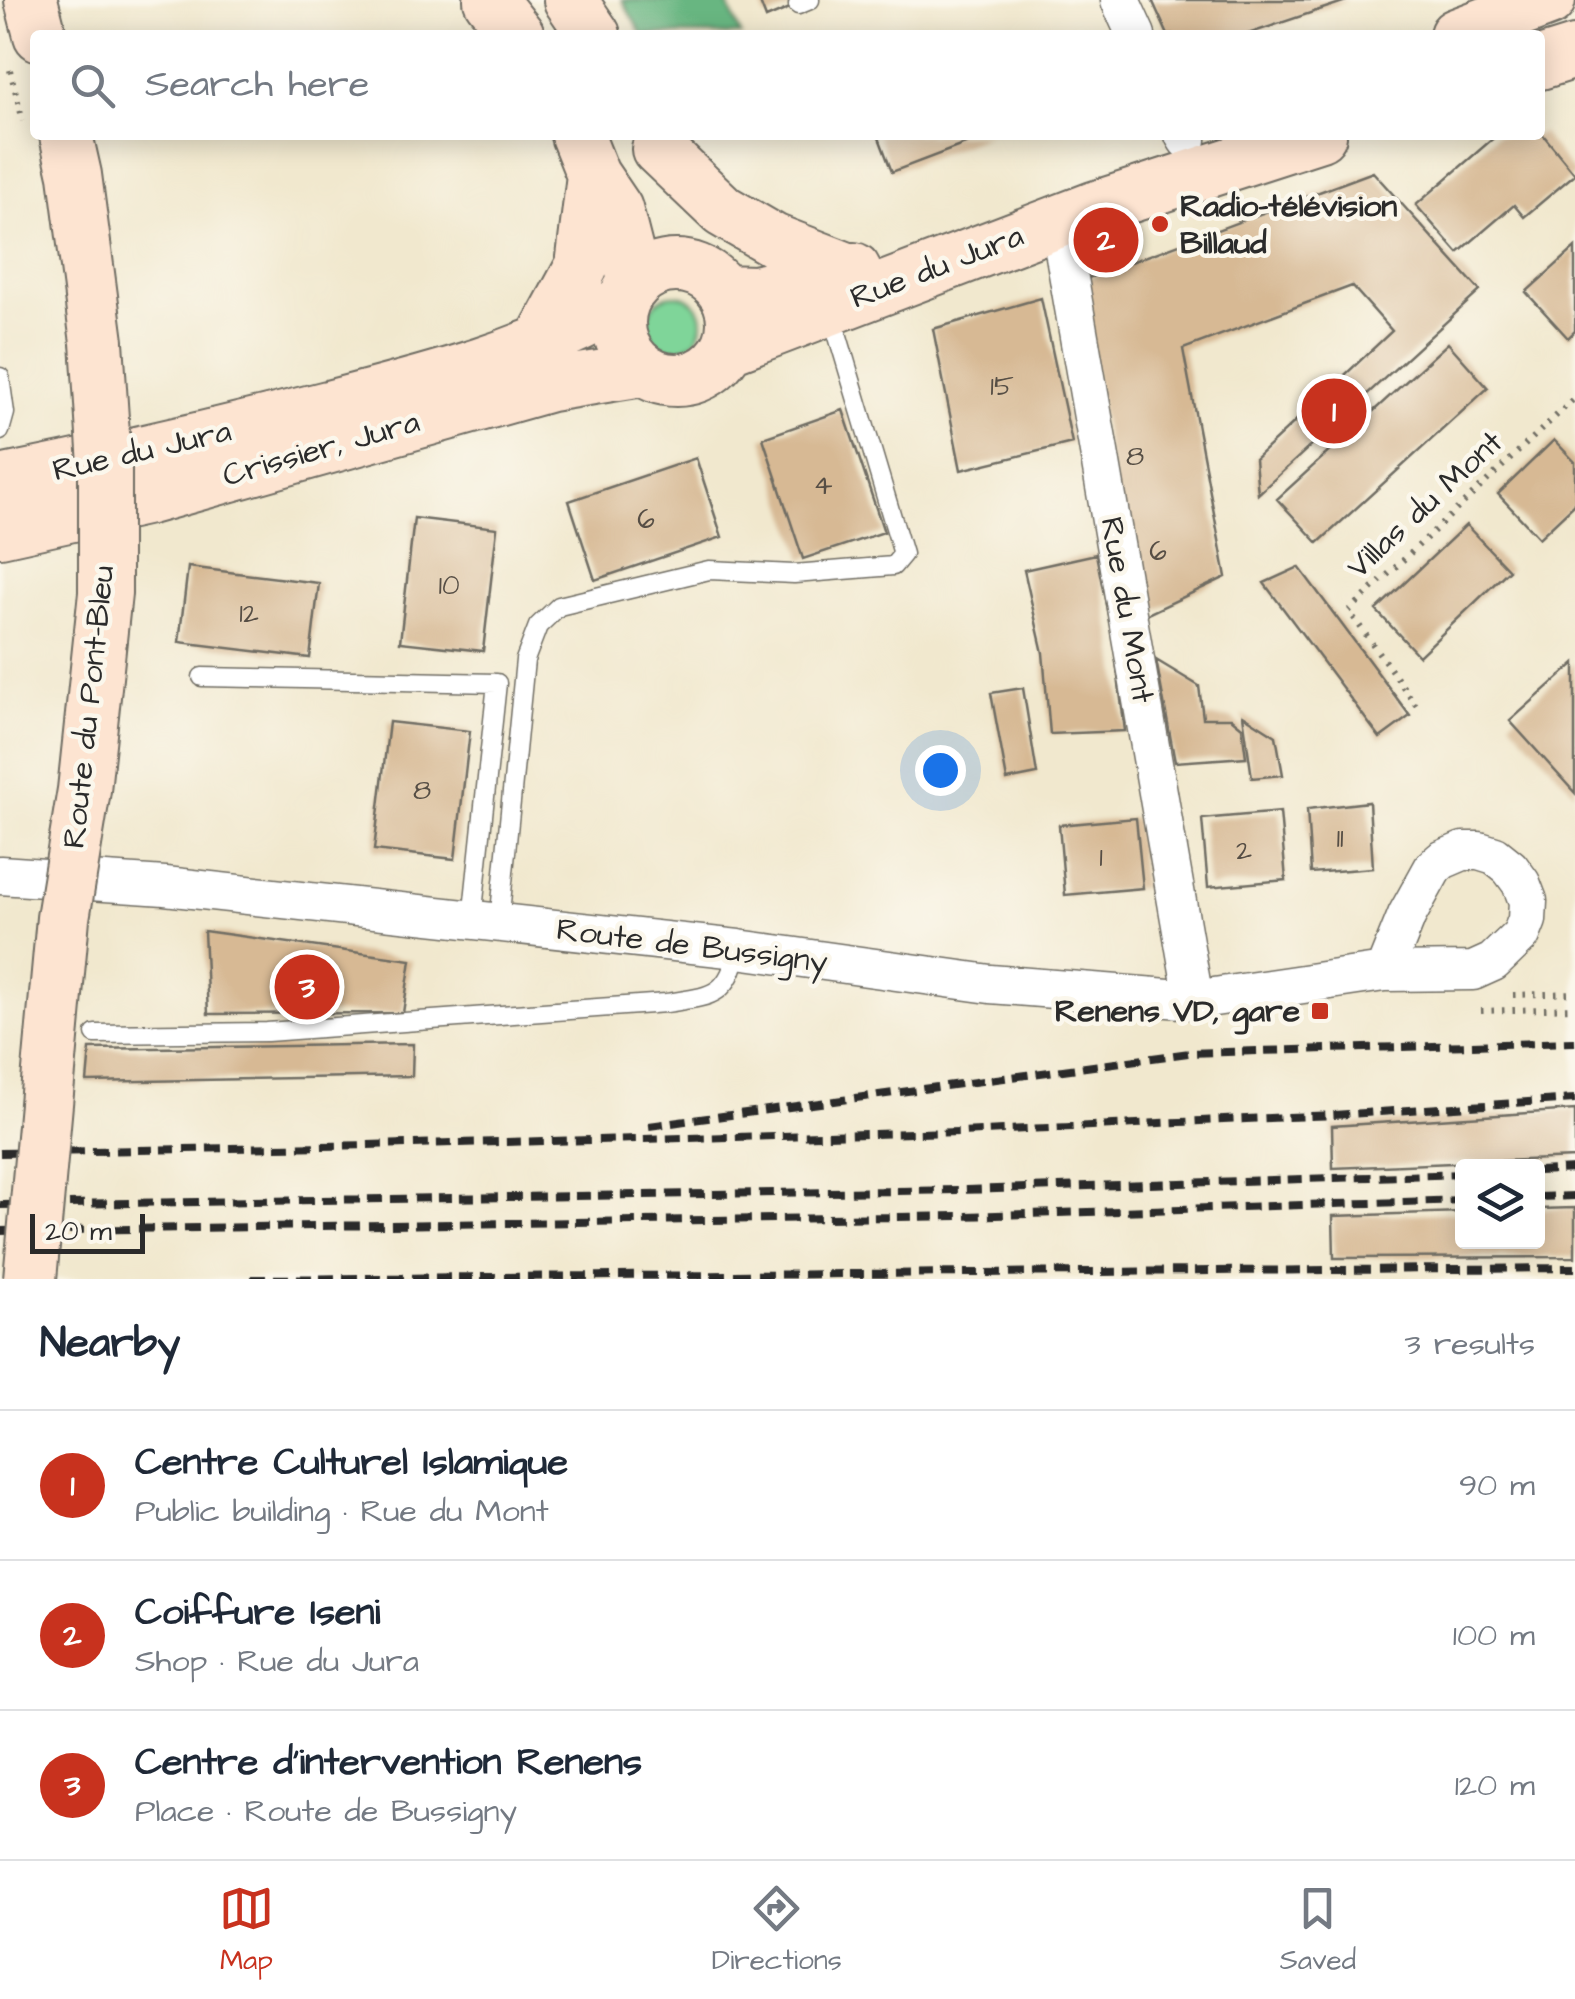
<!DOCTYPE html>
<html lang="en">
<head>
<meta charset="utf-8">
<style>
  :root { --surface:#fff; --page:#f2f2f3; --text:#1f2937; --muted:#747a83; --line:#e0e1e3; --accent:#c8321e }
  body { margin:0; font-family:"Architects Daughter",sans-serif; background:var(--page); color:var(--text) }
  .controls { position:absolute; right:30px; bottom:30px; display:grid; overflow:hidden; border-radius:10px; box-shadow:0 5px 25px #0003 }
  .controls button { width:90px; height:90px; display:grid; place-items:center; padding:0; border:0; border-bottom:2px solid var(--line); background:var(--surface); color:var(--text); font:50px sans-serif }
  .scale { position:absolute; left:30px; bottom:25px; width:115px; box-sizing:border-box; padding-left:10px; border:5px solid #2b2b2b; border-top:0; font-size:28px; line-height:35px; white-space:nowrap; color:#2b2b2b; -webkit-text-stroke:8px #fbf7ec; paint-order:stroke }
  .you { position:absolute; left:940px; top:770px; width:35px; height:35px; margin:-25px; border:8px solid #fff; border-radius:50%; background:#1a73e8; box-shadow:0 0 0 15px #1a73e833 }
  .badge { display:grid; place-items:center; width:65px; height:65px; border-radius:50%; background:var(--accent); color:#fff; font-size:32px; font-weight:700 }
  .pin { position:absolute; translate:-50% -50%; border:5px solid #fff; box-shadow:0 2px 10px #0006 }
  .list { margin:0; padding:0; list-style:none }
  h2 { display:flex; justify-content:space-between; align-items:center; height:130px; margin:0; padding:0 40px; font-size:42px }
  h2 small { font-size:32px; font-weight:400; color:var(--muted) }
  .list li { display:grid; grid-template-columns:65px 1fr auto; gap:30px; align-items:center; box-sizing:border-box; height:150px; padding:0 40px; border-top:2px solid var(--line) }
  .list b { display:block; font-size:38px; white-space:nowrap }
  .list p { margin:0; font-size:32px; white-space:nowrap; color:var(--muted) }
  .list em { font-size:32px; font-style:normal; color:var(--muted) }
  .icon { flex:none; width:55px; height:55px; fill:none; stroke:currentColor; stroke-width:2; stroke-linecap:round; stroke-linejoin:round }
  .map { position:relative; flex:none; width:1575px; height:1279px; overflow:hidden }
  .search { position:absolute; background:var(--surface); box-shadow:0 5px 25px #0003; left:30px; right:30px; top:30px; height:110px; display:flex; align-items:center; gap:25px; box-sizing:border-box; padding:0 35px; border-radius:10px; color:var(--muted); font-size:38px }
  .sheet { height:580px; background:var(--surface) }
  nav { display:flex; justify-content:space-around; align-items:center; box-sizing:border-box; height:140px; border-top:2px solid var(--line); background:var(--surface); font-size:28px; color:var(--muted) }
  nav a { display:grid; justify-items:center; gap:5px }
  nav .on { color:var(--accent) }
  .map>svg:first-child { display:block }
</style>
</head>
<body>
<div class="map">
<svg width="1575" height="1279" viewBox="0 0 1575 1279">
  <rect width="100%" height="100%" fill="#fbf7ec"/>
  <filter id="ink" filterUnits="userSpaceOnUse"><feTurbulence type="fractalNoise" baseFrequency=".01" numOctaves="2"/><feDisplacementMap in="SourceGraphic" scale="20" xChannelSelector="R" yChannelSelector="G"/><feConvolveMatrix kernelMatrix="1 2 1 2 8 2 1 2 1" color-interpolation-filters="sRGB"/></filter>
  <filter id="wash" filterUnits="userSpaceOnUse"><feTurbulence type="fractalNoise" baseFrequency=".0048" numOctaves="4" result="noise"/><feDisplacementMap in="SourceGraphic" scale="40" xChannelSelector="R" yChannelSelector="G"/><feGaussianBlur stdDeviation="2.25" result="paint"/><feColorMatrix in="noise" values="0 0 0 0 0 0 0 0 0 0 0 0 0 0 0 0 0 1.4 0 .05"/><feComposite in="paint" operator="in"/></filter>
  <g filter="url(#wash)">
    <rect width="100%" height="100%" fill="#f1e8ce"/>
    <path fill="#7fd599" stroke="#558062" stroke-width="2.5" d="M648 322a27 27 0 1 1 54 0a27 27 0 1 1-54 0Z"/>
    <path fill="#67b681" stroke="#497056" stroke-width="2.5" d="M622,0H726L741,35H642Z"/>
    <g id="blocks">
      <path fill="#d7b994" d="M759,0H809L766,18Z
        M1152,0H1346V1L1245,35H1168Z
        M1540,131L1575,174L1524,217L1514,205L1458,253L1416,205L1497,135H1540Z
        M878,135H989L892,172Z
        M1373,172L1480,291L1258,494L1255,459L1392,331L1352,286L1183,349L1226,577L1135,620L1080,281Z
        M1575,248V331L1568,338L1526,292Z
        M1041,298L1072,443L961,470L933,329Z
        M1448,343L1488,388L1318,543L1277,499Z
        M843,410L884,532L803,559L763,438Z
        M1554,440L1575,462V504L1539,538L1498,494Z
        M696,458L722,537L595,580L569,501Z
        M414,518L497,528L483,651L400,642Z
        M1466,525L1509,570L1419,656L1376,610Z
        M1096,554L1114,645L1125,731L1050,734L1043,653L1024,570Z
        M188,567L319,583L310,658L179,642Z
        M1299,567L1410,716L1380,738L1264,583Z
        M1156,660L1199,686L1203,718H1231L1242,727L1246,757L1175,762Z
        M1575,663V793L1510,721Z
        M1023,688L1037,774L1007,780L991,693Z
        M1243,715L1276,736L1283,775L1252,778Z
        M389,722L470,731L455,859L374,850Z
        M1369,802L1373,868L1311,873L1307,809Z
        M1280,812L1286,880L1208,887L1202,819Z
        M1136,818L1143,888L1065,895L1059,825Z
        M204,931L411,960L403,1013L208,1014Z
        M413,1044L412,1076L87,1082L90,1049Z
        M1575,1110V1158L1333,1168L1332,1126Z
        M1575,1208V1257L1334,1258L1333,1216L1462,1212V1242H1538V1209Z"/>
    </g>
  </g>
  <g filter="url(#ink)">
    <use href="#blocks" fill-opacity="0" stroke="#706d64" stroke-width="2.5"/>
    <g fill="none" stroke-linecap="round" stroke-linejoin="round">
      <g stroke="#706d64" stroke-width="21">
        <path id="service" d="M798,5L810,0
          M0,377L5,413L0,431
          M202,677L497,683L472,920
          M499,923L525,660L538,626L559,606L709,570L794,574L893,566L903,554L831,313
          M95,1034L267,1032L666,1003C710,996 728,998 738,949"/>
      </g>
      <g stroke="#706d64" stroke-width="41">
        <path id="minor" d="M1120,0L1136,35
          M1184,135L1187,140
          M1059,221L1194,1000
          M0,875L165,886L738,949L990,984L1194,1000L1384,972L1473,971L1493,962L1521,935L1527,920L1528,901L1521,883L1510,868L1495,856L1479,851H1463L1442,860L1433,868L1407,915L1384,972"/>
      </g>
      <g stroke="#706d64" stroke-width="56">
        <path id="secondary" d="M31,0L40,35
          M490,0L518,35
          M570,0L594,35
          M1456,35L1549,0
          M1540,63L1575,52
          M66,135L75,175L97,342
          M577,135L593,175L616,209L635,283
          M658,149L723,211L773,240L850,270
          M619 323a57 57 0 1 1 114 0a57 57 0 1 1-114 0Z
          M723,291L755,292L854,269
          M539,345L582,266L593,175
          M727,348L1094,208L1320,135
          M0,482C110,460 219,435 328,407C433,380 528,356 623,302
          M0,531L149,498L550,385L642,370"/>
      </g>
      <path stroke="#706d64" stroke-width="6" stroke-dasharray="2.5 8" stroke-linecap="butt" d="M10,70L23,121
        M1416,705L1349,611L1575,398
        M1513,995L1575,993
        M1481,1011L1575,1008"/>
      <use href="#service" stroke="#fff" stroke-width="18"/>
      <use href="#minor" stroke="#fff" stroke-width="38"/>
      <use href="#secondary" stroke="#fde4d1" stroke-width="52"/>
      <path stroke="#2b2b2b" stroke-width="8" stroke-dasharray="15 8" stroke-linecap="butt" d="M649,1126L1189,1053L1575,1042
        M0,1153L960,1132L1334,1115L1575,1099
        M1538,1171L1575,1169
        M1538,1197L1575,1196
        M0,1205L962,1190L1462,1174
        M0,1231L962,1216L1462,1200
        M251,1279L1575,1268"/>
      <g stroke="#706d64" stroke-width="56" stroke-linecap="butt">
        <path id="secondary-bridge" d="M30,1279L63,918L84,790L105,593V465L97,342"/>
      </g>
      <use href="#secondary-bridge" stroke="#fde4d1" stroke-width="52"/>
    </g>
  </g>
  <g fill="#c8321e" stroke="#fbf7ec" stroke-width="4">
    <circle cx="1160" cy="224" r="10"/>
    <rect x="1310" y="1001" width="20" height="20" rx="5"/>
  </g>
  <g text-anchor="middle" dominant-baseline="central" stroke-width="9" stroke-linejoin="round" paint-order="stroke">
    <g font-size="28" fill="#564e45">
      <text x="1002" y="386">15</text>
      <text x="1135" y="456">8</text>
      <text x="823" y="485">4</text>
      <text x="646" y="519">6</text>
      <text x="1158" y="551">6</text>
      <text x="449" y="585">10</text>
      <text x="249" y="613">12</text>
      <text x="422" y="790">8</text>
      <text x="1340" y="838">11</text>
      <text x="1244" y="850">2</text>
      <text x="1101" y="857">1</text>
    </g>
    <g font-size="32" font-weight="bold" fill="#2b2b2b" stroke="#fbf7ec" text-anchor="start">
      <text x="1180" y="206">Radio-télévision<tspan x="1180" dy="37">Billaud</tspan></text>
      <text x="1300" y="1011" text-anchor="end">Renens VD, gare</text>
    </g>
    <g font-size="32" fill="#2b2b2b" stroke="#fbf7ec">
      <text transform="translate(937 267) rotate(-21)">Rue du Jura</text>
      <text transform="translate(321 449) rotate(-16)">Crissier, Jura</text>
      <text transform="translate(142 451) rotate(-13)">Rue du Jura</text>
      <text transform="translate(1425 505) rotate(-43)">Villas du Mont</text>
      <text transform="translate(1127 610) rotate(80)">Rue du Mont</text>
      <text transform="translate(89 707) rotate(-84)">Route du Pont-Bleu</text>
      <text transform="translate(692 946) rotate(7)">Route de Bussigny</text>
    </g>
  </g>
</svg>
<div class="controls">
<button><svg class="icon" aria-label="layers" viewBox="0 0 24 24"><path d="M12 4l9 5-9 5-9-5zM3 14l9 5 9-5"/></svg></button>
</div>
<div class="scale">20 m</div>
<div class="you"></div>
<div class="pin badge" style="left:1334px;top:411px">1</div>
<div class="pin badge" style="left:1106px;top:240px">2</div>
<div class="pin badge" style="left:307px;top:987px">3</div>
<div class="search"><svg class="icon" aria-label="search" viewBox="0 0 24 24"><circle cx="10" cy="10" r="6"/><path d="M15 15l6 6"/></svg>Search here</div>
</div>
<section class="sheet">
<h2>Nearby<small>3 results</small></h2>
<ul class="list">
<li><span class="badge">1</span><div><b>Centre Culturel Islamique</b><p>Public building · Rue du Mont</p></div><em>90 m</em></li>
<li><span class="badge">2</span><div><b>Coiffure Iseni</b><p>Shop · Rue du Jura</p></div><em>100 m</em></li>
<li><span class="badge">3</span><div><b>Centre d'intervention Renens</b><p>Place · Route de Bussigny</p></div><em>120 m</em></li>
</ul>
</section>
<nav>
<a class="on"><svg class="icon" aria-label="map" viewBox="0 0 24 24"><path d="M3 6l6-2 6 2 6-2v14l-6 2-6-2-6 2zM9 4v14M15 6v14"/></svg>Map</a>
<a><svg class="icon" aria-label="directions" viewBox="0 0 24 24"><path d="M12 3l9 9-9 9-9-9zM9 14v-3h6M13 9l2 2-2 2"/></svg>Directions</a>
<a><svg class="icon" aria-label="saved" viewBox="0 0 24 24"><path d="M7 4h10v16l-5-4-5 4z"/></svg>Saved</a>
</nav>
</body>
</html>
